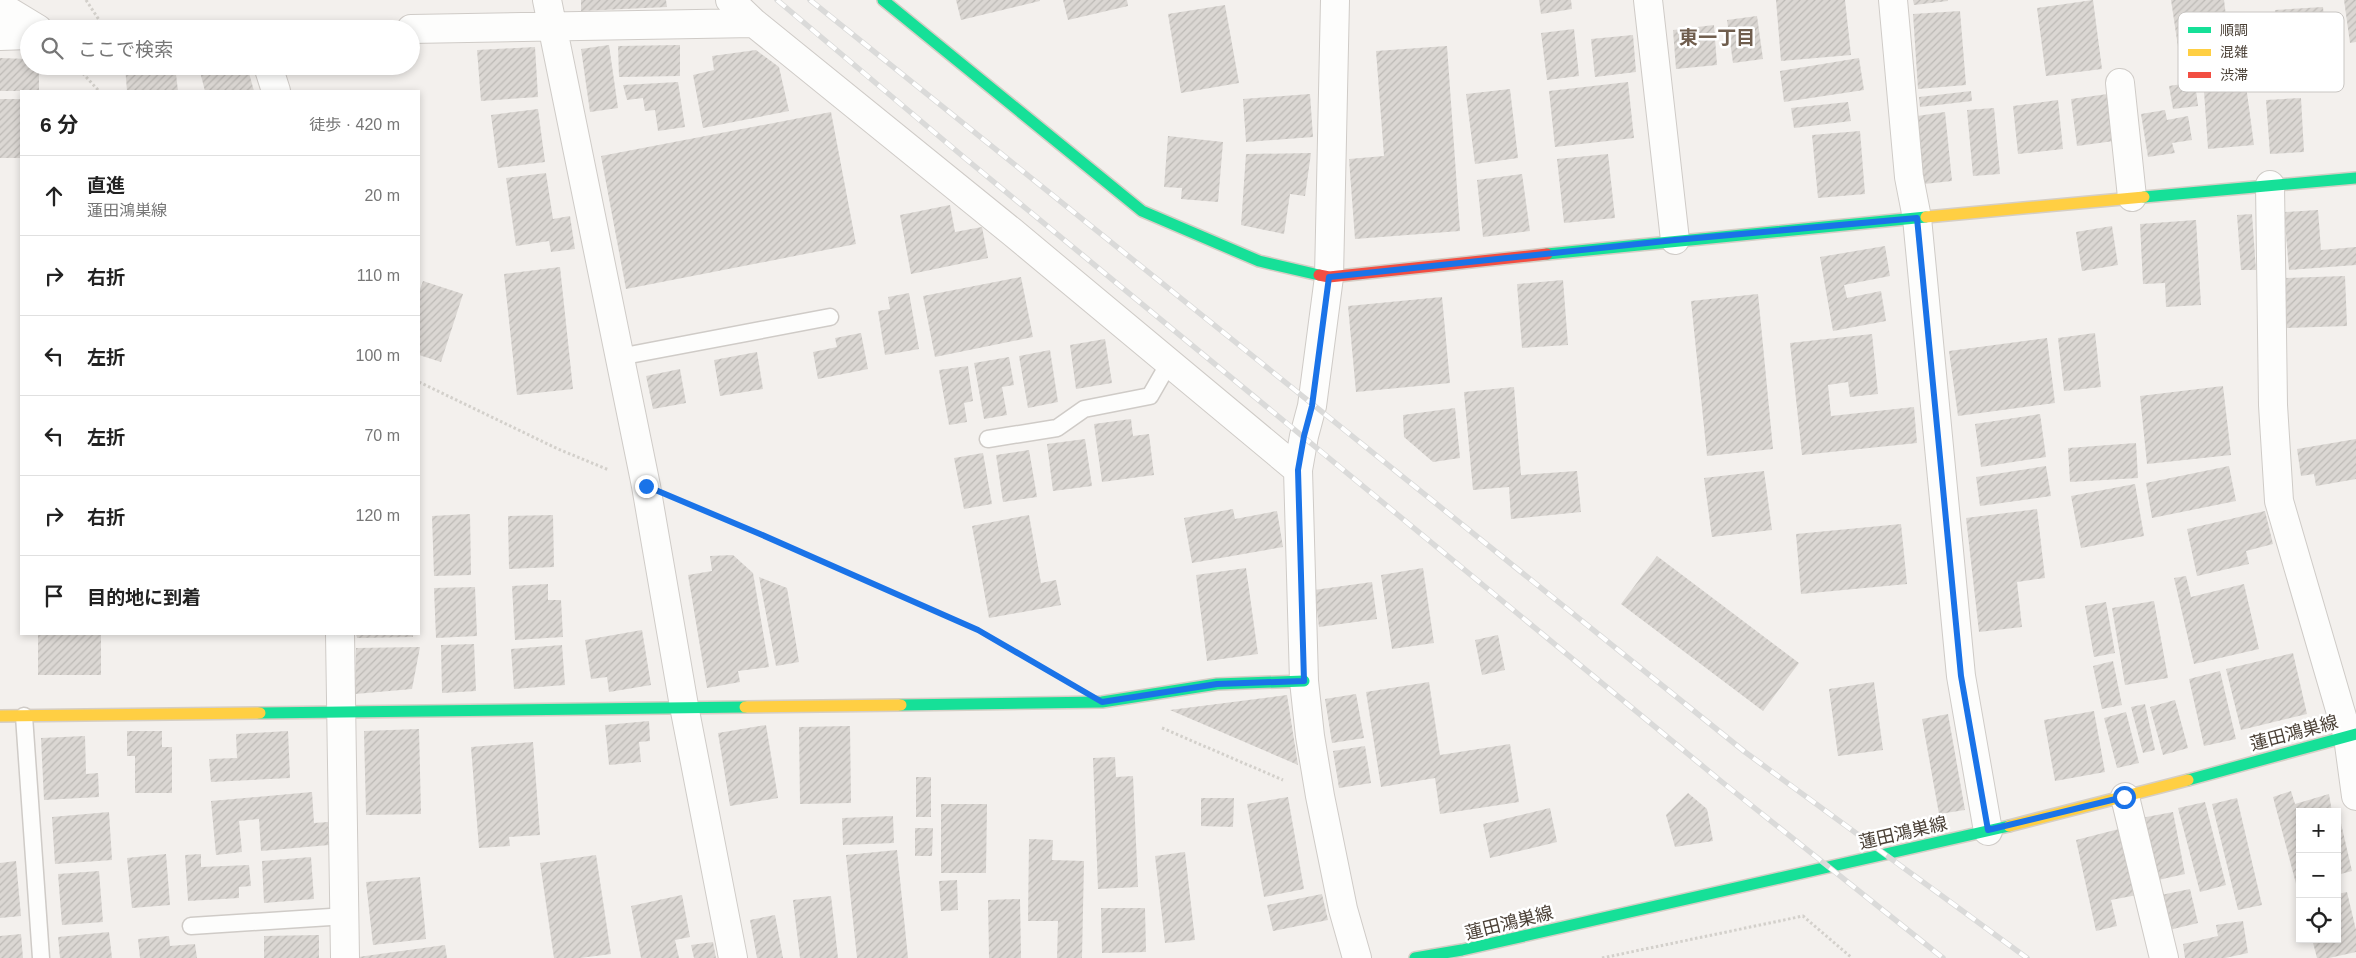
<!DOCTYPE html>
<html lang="ja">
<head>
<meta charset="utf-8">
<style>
  :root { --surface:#fff; --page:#f6f6f6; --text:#222; --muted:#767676; --line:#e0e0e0 }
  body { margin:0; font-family:Helvetica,"Noto Sans JP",sans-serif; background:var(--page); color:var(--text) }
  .controls { position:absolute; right:15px; bottom:15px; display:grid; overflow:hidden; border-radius:0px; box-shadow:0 2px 8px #0003 }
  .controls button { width:45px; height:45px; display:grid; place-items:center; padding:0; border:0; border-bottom:1px solid var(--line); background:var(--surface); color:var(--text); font:25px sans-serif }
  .stop { position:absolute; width:15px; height:15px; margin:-11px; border:4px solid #1a73e8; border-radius:50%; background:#fff }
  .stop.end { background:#1a73e8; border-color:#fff; box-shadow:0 1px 5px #0008 }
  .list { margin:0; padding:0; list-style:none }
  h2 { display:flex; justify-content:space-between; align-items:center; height:65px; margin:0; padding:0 20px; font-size:21px }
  h2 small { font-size:16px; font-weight:400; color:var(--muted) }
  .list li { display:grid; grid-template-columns:32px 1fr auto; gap:15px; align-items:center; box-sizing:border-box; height:80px; padding:0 20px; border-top:1px solid var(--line) }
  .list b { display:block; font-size:19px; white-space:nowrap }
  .list p { margin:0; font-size:16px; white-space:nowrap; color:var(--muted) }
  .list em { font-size:16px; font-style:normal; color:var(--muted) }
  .icon { flex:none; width:28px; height:28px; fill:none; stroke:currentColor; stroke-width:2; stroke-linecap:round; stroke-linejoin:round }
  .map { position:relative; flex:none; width:2356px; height:958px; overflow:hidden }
  .search { position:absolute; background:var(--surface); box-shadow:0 2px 8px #0003; left:20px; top:20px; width:400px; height:55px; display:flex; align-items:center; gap:12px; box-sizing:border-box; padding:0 18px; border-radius:28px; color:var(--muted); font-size:19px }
  .panel { position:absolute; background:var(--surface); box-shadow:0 2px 8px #0003; left:20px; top:90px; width:400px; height:545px; border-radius:0px }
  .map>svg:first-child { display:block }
</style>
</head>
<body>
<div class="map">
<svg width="2356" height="958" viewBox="0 0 2356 958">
  <defs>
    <pattern id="building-hatch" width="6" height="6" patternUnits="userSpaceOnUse" patternTransform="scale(1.25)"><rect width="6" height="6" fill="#dbd7d3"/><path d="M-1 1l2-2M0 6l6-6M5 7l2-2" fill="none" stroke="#bdbab6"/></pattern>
  </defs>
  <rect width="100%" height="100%" fill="#f3f0ed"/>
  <path fill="url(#building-hatch)" d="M581,0H666L667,7L581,11Z
    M956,0H1040V1L961,20Z
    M1063,0H1127L1128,6L1068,20Z
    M1539,0H1571L1572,9L1541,14Z
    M1776,0H1845L1851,55L1781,61Z
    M1913,0H1948V1L1914,5Z
    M2093,0L2102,69L2046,76L2037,8Z
    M2171,0H2224L2226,16L2211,19L2218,61L2181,67Z
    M2344,0H2356V42L2350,43Z
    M1225,5L1239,83L1181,93L1168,14Z
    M2323,7L2326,39L2278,43L2275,10Z
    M1960,11L1966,85L1918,89L1913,14Z
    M1757,16L1763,59L1733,63L1727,20Z
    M1714,25L1717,65L1676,69L1673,30Z
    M1574,29L1579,76L1547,80L1541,33Z
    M1633,35L1636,72L1595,77L1591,39Z
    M609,45L618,108L590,112L581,49Z
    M680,45V76L619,77L618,46Z
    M1447,46L1460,231L1355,239L1349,159L1384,156L1376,51Z
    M535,47L538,97L481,101L477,50Z
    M756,50L779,67L789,111L703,128L693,75L714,70L712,56Z
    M0,58L29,59V66H39V91H0Z
    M1859,58L1864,90L1784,102L1780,71Z
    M125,66H175L178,91H127Z
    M205,66H247L254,91H205L199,68Z
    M2203,77L2245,78L2254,145L2208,149Z
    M678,82L685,127L658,131L655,110L645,111L643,98L627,100L623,85Z
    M1628,82L1634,138L1555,147L1549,91Z
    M2195,82L2198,106L2173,109L2169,86Z
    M1510,89L1518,158L1475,164L1466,94Z
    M1971,91L1972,101L1920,107L1919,97Z
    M1310,94L1313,137L1246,142L1243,99Z
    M2108,94L2114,141L2077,146L2071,99Z
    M2301,98L2304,152L2270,154L2266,100Z
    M0,99H21V158H0Z
    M2058,100L2063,149L2018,154L2013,106Z
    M1848,102L1851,121L1794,128L1791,108Z
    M1994,108L2000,174L1973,176L1967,110Z
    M538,109L545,162L498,168L491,115Z
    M2165,110L2167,120L2188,116L2192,140L2172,143L2175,153L2148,157L2141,114Z
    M831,112L856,244L626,289L601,156Z
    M1945,112L1952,181L1924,184L1917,116Z
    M1860,131L1865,194L1818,198L1812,135Z
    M1168,136L1223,142L1218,202L1181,199L1182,188L1164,187Z
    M1311,153L1305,196L1290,194L1284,234L1241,225L1246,154Z
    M1608,154L1615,218L1564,223L1557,159Z
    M546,173L553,219L570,216L575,249L551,252L549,241L516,246L506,178Z
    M1522,174L1530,231L1483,237L1477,180Z
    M950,205L955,232L982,227L988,258L911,274L900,215Z
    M2318,210L2321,250L2356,247V265L2289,270L2284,212Z
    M2252,214L2256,270H2241L2237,215Z
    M2196,220L2201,305L2166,307L2165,283L2143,284L2140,224Z
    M2112,226L2118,265L2082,271L2076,232Z
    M1885,246L1890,276L1844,285L1847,298L1881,291L1886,321L1833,331L1820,257Z
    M560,267L573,389L517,395L504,274Z
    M2345,276L2347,326L2285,328L2284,278Z
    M1021,277L1033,337L935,357L923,296Z
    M1563,280L1568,345L1522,348L1517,284Z
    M423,281L463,294L441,362L419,355V292Z
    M909,293L919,349L885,355L878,311L890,309L888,297Z
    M1758,294L1773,449L1707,456L1691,301Z
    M1442,297L1450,383L1356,392L1348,306Z
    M861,333L868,369L818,379L813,352L837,347L835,338Z
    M2095,333L2101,387L2064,391L2058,338Z
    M1872,334L1878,394L1850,397L1848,382L1828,385L1831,416L1914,407L1917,443L1802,455L1790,343Z
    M2047,338L2055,403L1958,416L1949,351Z
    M1105,339L1112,383L1076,389L1070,345Z
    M1050,350L1058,402L1028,408L1019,356Z
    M757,352L763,389L720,396L714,360Z
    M1009,357L1014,385L1002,387L1007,415L984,419L974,363Z
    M968,366L973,401L964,403L967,422L949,425L939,370Z
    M680,369L686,403L653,409L646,376Z
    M2223,386L2231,455L2147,464L2140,396Z
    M1514,387L1521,475L1577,471L1581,512L1511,519L1509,487L1473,490L1464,392Z
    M1455,408L1460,458L1433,462L1404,437L1403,415Z
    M2040,414L2046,457L1981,467L1975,424Z
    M1131,419L1133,436L1149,434L1154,475L1102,482L1094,424Z
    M1085,439L1092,486L1053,491L1047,444Z
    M2356,439V479L2316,486L2314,474L2301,476L2297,449Z
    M2136,443L2138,478L2070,482L2068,448Z
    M1029,450L1037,497L1003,502L996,455Z
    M983,453L992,504L964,509L954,458Z
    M2046,466L2051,496L1980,506L1976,477Z
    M2229,466L2236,501L2152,518L2146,483Z
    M1764,471L1772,530L1712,537L1704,478Z
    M2135,484L2144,536L2081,548L2071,496Z
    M1233,509L1235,519L1277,511L1283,547L1192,563L1184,518Z
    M2037,509L2045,578L2017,582L2022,627L1979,632L1966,518Z
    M2265,511L2273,544L2246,551L2249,564L2197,576L2187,529Z
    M470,514L471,575L434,576L432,516Z
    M553,515L554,567L509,569L508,516Z
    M1029,515L1041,583L1056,580L1061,605L989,618L972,526Z
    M1901,524L1907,584L1801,594L1796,534Z
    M733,555L753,573L769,667L738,671L740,682L707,688L688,575L712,571L710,556Z
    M1657,556L1799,663L1763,711L1621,604Z
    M1246,568L1258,654L1207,661L1196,575Z
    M1423,568L1434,643L1392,649L1381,575Z
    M2186,576L2191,597L2244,584L2259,649L2194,664L2174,578Z
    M759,577L787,588L799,662L776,666Z
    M1372,582L1377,619L1319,627L1314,590Z
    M548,584V600H561L563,637L515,640L512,586Z
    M475,587L477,636L436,638L434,588Z
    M2154,601L2168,678L2125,685L2112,608Z
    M2106,602L2115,653L2094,657L2085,606Z
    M642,630L651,685L609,692L607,677L591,679L585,640Z
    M38,634H101V675H38Z
    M356,634H413V637L357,638Z
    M1498,635L1505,670L1482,675L1475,640Z
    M474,644L476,691L442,693L441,645Z
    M562,645L565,685L514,689L511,649Z
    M420,647L412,689L355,694L356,648Z
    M2293,653L2307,714L2241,730L2226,669Z
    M2113,661L2122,705L2102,709L2093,666Z
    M2220,671L2236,739L2204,746L2189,679Z
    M1429,682L1440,755L1510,744L1519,802L1440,814L1435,778L1381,787L1366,692Z
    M1874,682L1883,750L1838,756L1829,689Z
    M1356,694L1364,738L1332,743L1325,699Z
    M1287,695L1298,765L1170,710Z
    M2175,700L2188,748L2163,755L2150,707Z
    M2145,704L2155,750L2143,753L2131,707Z
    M2094,711L2105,772L2055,781L2044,720Z
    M2126,712L2139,763L2117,768L2104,718Z
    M1948,714L1965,810L1939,814L1922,719Z
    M649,721L650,741L639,742L641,762L609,765L605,725Z
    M766,725L778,798L730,806L718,733Z
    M850,726L851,803L800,804L799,727Z
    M419,729L421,814L366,815L364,731Z
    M127,731H162V747H172V793H135V756H127Z
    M288,731L290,778L211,782L209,759L237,758L236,734Z
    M85,736L86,774L98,773L99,797L44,800L41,738Z
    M533,742L540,835L509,837L510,846L479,848L471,747Z
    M1365,746L1371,783L1339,788L1333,751Z
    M1115,757L1116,777L1133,776L1138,887L1098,889L1093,758Z
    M916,777H931V817H916Z
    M2291,791L2295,804L2329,794L2332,812H2300L2299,895L2273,797Z
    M312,792L314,823L328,822L329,845L261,851L259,819L239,821L242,852L216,855L211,801Z
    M1688,793L1707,809L1713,841L1675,847L1666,815Z
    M1288,797L1304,889L1264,897L1247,804Z
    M1201,798H1234L1233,827L1201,826Z
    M2237,798L2262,905L2238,910L2212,804Z
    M2205,802L2226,885L2200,892L2178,808Z
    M941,804H987L986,873H941Z
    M1550,808L1557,842L1490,858L1483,824Z
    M109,812L112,860L55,864L52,817Z
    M2173,812L2185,874L2158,880L2141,818Z
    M893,816L894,843L843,845L842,818Z
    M2340,819L2352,871L2337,875V820Z
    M915,828H933L932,856H915Z
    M2119,829L2137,895L2111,900L2117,926L2096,931L2076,840Z
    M1029,839L1053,840L1052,860L1084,861L1082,958H1057L1058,921H1028Z
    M897,850L908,958H857L846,855Z
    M1185,852L1195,940L1165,943L1155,856Z
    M166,854L170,905L132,908L127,858Z
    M201,854V867L249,865L251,886L239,887V898L188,901L185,855Z
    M596,855L611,954L580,958H554L540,863Z
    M311,857L314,899L264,903L262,861Z
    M16,861L21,916L0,918V863Z
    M99,871L103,922L62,925L58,874Z
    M420,877L426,939L373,945L366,882Z
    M957,880L958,910L941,911L939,881Z
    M2190,889L2198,923L2169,930L2161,895Z
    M2347,892L2356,930V952L2329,958H2317L2312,939H2337V894Z
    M1322,894L1328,920L1273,931L1267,905Z
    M682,895L690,937L675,940L679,958H641L631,906Z
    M831,896L838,958H800L793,900Z
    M1020,899L1021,958H989L988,900Z
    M1101,908H1145L1146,952L1102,953Z
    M775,915L783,958H757L750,920Z
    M2243,921L2248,953L2225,958H2185L2183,944L2218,936L2216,925Z
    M109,932L112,958H60L58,937Z
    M21,934L23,958H0V936Z
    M319,935V958H264V936Z
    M169,936L170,946L195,944L197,958H140L138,939Z
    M713,942L716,958H694L691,945Z
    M445,945L447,958H358V957Z"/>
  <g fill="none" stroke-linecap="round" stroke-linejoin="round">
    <g stroke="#cfcbc7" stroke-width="19">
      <path id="lane" d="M619,357L830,317
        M988,439L1057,428L1084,409L1150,396L1169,363
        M24,716L41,958
        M191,926L346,916"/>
    </g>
    <g stroke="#cfcbc7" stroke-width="30">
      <path id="street" d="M547,0L646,486L684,706L733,958
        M730,0L754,23L1011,231L1298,470
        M1335,0L1329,277L1312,406L1304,436L1298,470L1304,681L1310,736L1320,796L1343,909L1357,958
        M1648,0L1675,240
        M1893,0L1909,177L1917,218L1961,676L1988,831
        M0,6L38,29
        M411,29L754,23
        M0,36L29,35
        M268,66L276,91
        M2120,83L2132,197
        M2270,185L2273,405L2279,501L2348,737L2356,796
        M340,634L345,958
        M2125,797L2164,958"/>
    </g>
    <g stroke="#d5cec5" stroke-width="14">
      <path id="fast" d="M883,0L1142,211L1259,261L1319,275
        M2144,197L2356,178
        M1547,254L1926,217
        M901,705L1102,702L1217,684L1304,681
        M260,713L745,707
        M2188,780L2356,734
        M1415,958L1462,950L2009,826"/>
    </g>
    <g stroke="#d5cec5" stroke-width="14">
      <path id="slow" d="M1926,217L2144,197
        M745,707L901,705
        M0,716L260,713
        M2009,826L2188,780"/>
    </g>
    <g stroke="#d5cec5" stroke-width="14">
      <path id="jam" d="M1319,275L1329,277L1547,254"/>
    </g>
    <path stroke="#d3d0cb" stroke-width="3" stroke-dasharray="2.5 2.5" stroke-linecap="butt" d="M86,0L105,29
      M76,66L99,91
      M419,382L558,449L609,470
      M684,502L978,630L1043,668
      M1162,728L1283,780
      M1602,958L1803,916L1852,958"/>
    <use href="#lane" stroke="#fdfdfc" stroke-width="16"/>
    <use href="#street" stroke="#fdfdfc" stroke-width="28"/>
    <use href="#fast" stroke="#16e098" stroke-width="11"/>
    <use href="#slow" stroke="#ffcf43" stroke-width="11"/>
    <use href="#jam" stroke="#f24e42" stroke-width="11"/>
    <g stroke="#dadad9" stroke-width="5.5">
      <path id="rail" d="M777,0L966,159L1722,782L1943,958
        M810,0L1745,752L2027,958"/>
    </g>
    <use href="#rail" stroke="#fff" stroke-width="4" stroke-dasharray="11" stroke-linecap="butt"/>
  </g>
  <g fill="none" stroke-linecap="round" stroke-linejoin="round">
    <path stroke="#1a73e8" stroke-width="6" d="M646,486L760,534L978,630L1102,702L1217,684L1304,681L1298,470L1304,436L1312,406L1329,277L1675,240L1917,218L1961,676L1988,830L2124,797"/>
  </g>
  <g text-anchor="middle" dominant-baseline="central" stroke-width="5" stroke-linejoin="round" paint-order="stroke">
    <g font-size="18" fill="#4b4137" stroke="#fff">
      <text transform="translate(2294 733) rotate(-15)">蓮田鴻巣線</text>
      <text transform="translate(1903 833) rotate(-13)">蓮田鴻巣線</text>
      <text transform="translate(1509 923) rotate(-14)">蓮田鴻巣線</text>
    </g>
    <g font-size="19" font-weight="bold" fill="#6f5d4d" stroke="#fff">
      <text x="1717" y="37">東一丁目</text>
    </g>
  </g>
  <rect x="2178" y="12" width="166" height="80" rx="8" fill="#fff" stroke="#c9c6c3" stroke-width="1"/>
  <rect x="2188" y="27" width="23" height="6" fill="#16e098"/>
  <rect x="2188" y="49" width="23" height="7" fill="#ffcf43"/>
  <rect x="2188" y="72" width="23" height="6" fill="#f24e42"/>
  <g font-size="14" fill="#4b4137">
    <text x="2220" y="35">順調</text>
    <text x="2220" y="57">混雑</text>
    <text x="2220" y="80">渋滞</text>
  </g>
</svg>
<div class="controls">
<button>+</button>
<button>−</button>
<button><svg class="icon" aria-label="locate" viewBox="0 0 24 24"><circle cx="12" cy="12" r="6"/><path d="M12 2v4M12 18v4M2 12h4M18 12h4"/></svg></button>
</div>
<div class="stop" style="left:2124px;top:797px"></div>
<div class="stop end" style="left:646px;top:486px"></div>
<div class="search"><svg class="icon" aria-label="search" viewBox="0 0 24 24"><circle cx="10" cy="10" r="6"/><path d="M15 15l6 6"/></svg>ここで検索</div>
<section class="panel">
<h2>6 分<small>徒歩 · 420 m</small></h2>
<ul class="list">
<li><svg class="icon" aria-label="ahead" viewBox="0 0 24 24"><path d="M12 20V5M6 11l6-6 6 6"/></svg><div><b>直進</b><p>蓮田鴻巣線</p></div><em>20 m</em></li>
<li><svg class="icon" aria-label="right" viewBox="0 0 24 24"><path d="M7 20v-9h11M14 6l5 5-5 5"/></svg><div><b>右折</b></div><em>110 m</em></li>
<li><svg class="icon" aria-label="left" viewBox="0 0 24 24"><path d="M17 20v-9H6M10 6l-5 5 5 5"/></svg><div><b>左折</b></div><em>100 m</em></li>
<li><svg class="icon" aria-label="left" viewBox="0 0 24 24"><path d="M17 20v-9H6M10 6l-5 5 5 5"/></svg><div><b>左折</b></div><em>70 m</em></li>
<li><svg class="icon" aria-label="right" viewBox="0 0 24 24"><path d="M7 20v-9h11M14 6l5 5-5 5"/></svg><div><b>右折</b></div><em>120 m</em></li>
<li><svg class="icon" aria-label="arrive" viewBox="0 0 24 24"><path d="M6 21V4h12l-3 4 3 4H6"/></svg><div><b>目的地に到着</b></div></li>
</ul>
</section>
</div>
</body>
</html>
